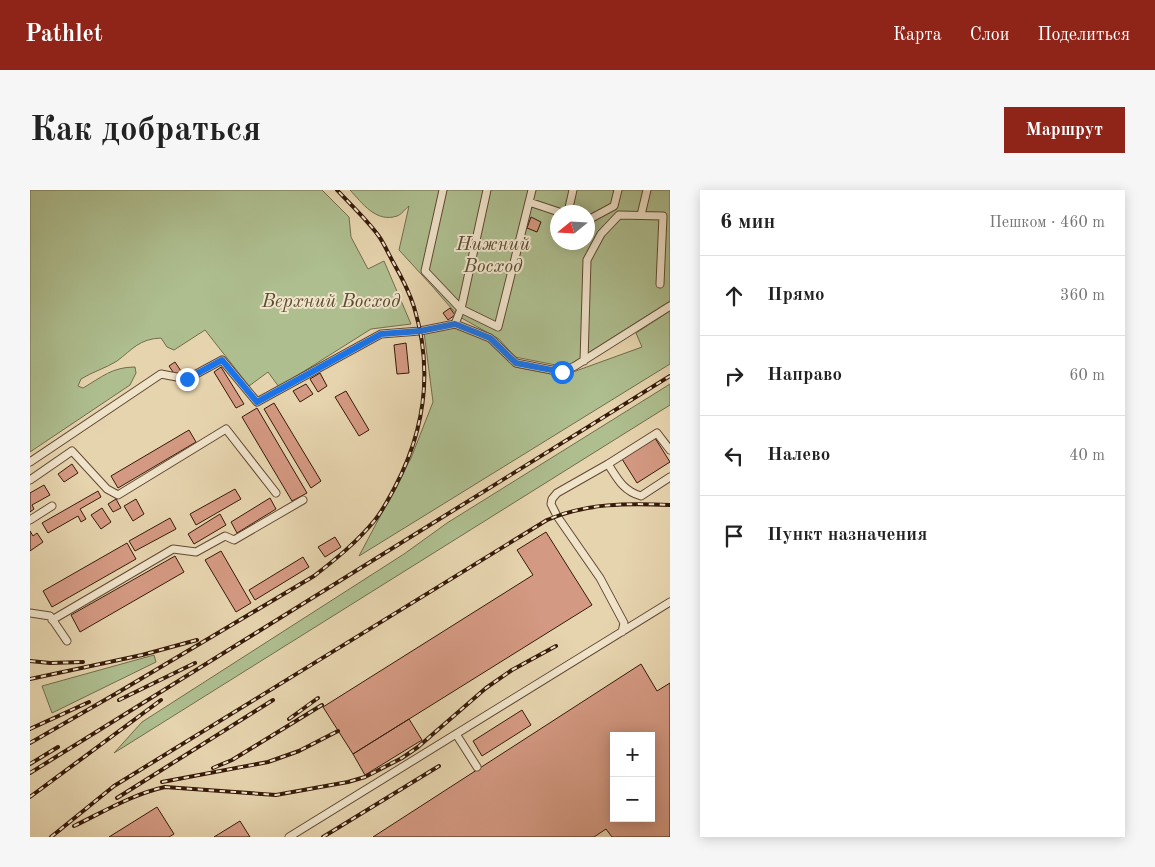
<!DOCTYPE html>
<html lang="ru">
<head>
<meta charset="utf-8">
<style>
  :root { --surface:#fff; --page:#f6f6f6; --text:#222; --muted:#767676; --line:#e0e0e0; --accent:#8f2418 }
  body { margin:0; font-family:"Old Standard TT",serif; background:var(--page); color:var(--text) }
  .controls { position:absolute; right:15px; bottom:15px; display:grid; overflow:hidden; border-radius:0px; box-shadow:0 2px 12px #0003 }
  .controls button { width:45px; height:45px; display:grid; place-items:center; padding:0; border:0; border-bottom:1px solid var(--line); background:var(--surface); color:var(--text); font:25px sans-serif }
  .compass { position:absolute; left:520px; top:15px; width:45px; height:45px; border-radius:50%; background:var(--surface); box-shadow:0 2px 12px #0003; rotate:252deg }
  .stop { position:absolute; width:15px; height:15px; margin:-11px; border:4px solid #1a73e8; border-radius:50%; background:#fff }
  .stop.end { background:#1a73e8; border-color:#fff; box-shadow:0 1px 5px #0008 }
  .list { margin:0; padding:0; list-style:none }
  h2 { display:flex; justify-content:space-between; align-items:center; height:65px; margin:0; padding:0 20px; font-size:21px }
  h2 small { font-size:16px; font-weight:400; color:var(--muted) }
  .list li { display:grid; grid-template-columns:32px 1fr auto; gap:15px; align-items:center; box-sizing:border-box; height:80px; padding:0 20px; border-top:1px solid var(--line) }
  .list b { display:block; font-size:19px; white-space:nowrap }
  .list em { font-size:16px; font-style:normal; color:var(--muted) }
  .icon { flex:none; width:28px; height:28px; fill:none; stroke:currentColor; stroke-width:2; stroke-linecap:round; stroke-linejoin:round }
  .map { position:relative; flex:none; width:640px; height:647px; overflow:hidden; border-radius:0px }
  header { display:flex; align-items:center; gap:30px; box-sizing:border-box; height:70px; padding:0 25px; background:var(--accent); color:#fff }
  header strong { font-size:24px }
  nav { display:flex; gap:28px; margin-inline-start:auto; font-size:18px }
  .intro { display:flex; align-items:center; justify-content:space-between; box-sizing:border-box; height:120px; padding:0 30px }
  h1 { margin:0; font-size:35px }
  .button { padding:12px 22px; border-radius:0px; background:var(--accent); color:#fff; font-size:18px; font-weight:700 }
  main { display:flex; gap:30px; padding:0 30px }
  aside { flex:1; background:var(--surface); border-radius:0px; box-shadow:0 2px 12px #0003 }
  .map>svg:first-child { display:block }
</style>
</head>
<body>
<header>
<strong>Pathlet</strong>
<nav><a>Карта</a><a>Слои</a><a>Поделиться</a></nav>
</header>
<div class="intro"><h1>Как добраться</h1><a class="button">Маршрут</a></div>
<main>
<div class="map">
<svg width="640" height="647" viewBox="0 0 640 647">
  <rect width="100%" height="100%" fill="#e6d4ae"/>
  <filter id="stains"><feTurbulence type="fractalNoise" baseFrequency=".004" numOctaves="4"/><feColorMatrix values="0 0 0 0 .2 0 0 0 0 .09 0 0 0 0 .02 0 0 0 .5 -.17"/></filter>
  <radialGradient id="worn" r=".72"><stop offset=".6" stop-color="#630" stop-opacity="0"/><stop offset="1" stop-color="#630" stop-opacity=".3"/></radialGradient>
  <path fill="#aebe8f" stroke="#726c4c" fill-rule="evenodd" d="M0,0H292L319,27L321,47L338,79L354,71L381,134L341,139L249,197L238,182L219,196L175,140L144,160L137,157L131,148C109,149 103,159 87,171C76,178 62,182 51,189L48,196L53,198C72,187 82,177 105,177L106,183L100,195L0,262Z
    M320,0H640V111L536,177L485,167L469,149L428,126L402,96L369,60L379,16C375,19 371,25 367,26C346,33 332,13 320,0ZM528,22H558V52H528Z
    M640,121V174L329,366L381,268L403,212L394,142L424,136L458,151L485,177L532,186L612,157L606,143Z
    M640,194V215L84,563L112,532L374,364L417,333Z
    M124,465L126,472L22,523L12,496Z"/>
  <path fill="#d49982" stroke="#371a08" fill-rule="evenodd" d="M501,27L511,32L507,42L497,38Z
    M420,118L425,125L418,130L413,123Z
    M376,153L379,183L367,184L364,155Z
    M145,172L151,181L145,185L139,176Z
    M191,177L214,214L206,218L184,182Z
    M290,183L297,196L288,202L280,189Z
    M276,194L283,204L270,212L263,201Z
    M316,201L339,240L329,246L305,207Z
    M244,213L291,291L281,298L234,219Z
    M227,218L277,303L262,311L212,227Z
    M159,240L166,252L88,298L81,286Z
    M625,248L640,272L607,293L592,269Z
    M42,274L48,283L34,292L28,284Z
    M14,295L20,305L2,315L4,319L0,322V303Z
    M205,299L211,309L166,335L160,324Z
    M68,301L71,307L50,319L56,329L51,332L48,326L18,343L12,333Z
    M240,308L246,319L207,343L201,332Z
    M86,309L91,318L83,322L78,314Z
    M106,309L114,324L103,331L94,316Z
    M72,318L81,332L71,339L61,325Z
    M190,324L196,335L164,354L158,344Z
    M140,328L146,339L105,361L99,351Z
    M0,341L3,346L7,343L13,352L0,361Z
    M516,342L562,415L323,564L293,517L503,385L487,360Z
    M305,347L311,357L295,367L288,357Z
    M97,353L106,369L22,417L13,401Z
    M191,361L221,413L206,422L175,370Z
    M145,366L154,382L50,442L41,425Z
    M273,367L279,377L225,410L219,400Z
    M611,474L627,501L640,493V647H582L576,639L564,647H343ZM584,546H621V628H584Z
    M492,520L501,535L452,566L443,551Z
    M379,529L392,550L335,585L323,564Z
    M127,617L144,644L139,647H79Z
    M210,631L220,647H184Z"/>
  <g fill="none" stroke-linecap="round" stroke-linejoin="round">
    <g stroke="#634832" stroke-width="9">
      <path id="minor" d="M413,0L395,81L431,119L425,134
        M457,0L431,119L468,137L502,0
        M499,12L529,22
        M538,22L543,0
        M611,25L617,0
        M558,30L584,16L588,0
        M554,171L557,70L571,44L589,25L633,26L630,94
        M0,272L131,184L157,189L192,170L227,212L351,144L390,141L425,134L460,148L486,173L532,182L545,176L640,116
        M578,274C587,288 593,301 611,306L640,287
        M0,290L42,261L77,299L88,305L196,239L246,303
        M0,330L22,316
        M0,423L20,426L37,451
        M22,430L143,359L166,362L195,346L204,350L273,310
        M592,442L594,433L570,388L527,326L521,314L522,309L527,303L578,274L627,243L640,260
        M426,544L447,577
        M259,647L640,412"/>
    </g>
    <use href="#minor" stroke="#efe3ca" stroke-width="7"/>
    <g stroke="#371a08" stroke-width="4">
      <path id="rail" d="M0,471L20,473L53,472
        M0,489L112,465L167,450
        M89,510L165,473
        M259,529L288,508
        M0,539L59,512
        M0,553L87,503L284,386C306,369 327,352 345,330C353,320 359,308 365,297C395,240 403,179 384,117C379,101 371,86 363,72C358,63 354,53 348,45C336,29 321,15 307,0
        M0,574L28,557
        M183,578L202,570L292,515
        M0,583L640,186
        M132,592L238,572L269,561L308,541
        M0,607L131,510
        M87,608L243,510
        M44,636C73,622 103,604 135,597L246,605L318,592L335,587L372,568L388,557L456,498L482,480L526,456
        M21,647L84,596L517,330C556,313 598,313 640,315
        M293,647L409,576"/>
    </g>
    <use href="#rail" stroke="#efe3ca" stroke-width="2" stroke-dasharray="5.5" stroke-linecap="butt"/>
  </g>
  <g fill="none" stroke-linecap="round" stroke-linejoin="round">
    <path stroke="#1a73e8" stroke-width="6" d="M157,189L192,170L227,212L351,144L390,141L425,134L460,148L486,173L532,182"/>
  </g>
  <g text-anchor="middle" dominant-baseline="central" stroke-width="4" stroke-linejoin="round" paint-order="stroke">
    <g font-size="19" font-style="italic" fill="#5b4b30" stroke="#efe3ca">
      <text x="463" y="55">Нижний<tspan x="463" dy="22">Восход</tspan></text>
      <text x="301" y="112">Верхний Восход</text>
    </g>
  </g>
  <rect width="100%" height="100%" filter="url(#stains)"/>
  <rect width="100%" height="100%" fill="url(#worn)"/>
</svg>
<div class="controls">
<button>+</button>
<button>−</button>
</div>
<svg class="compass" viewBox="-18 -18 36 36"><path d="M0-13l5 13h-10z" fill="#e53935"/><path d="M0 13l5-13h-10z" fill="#767676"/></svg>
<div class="stop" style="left:532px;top:182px"></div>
<div class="stop end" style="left:157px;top:189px"></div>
</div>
<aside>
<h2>6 мин<small>Пешком · 460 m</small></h2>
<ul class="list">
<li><svg class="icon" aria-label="ahead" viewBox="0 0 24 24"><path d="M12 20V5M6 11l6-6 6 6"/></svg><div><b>Прямо</b></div><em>360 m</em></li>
<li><svg class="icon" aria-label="right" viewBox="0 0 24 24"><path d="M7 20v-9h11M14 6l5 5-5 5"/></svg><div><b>Направо</b></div><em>60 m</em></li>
<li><svg class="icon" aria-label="left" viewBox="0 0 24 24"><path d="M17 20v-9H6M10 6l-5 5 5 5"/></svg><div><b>Налево</b></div><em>40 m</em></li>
<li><svg class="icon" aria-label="arrive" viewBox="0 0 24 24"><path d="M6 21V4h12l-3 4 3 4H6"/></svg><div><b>Пункт назначения</b></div></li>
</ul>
</aside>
</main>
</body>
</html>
